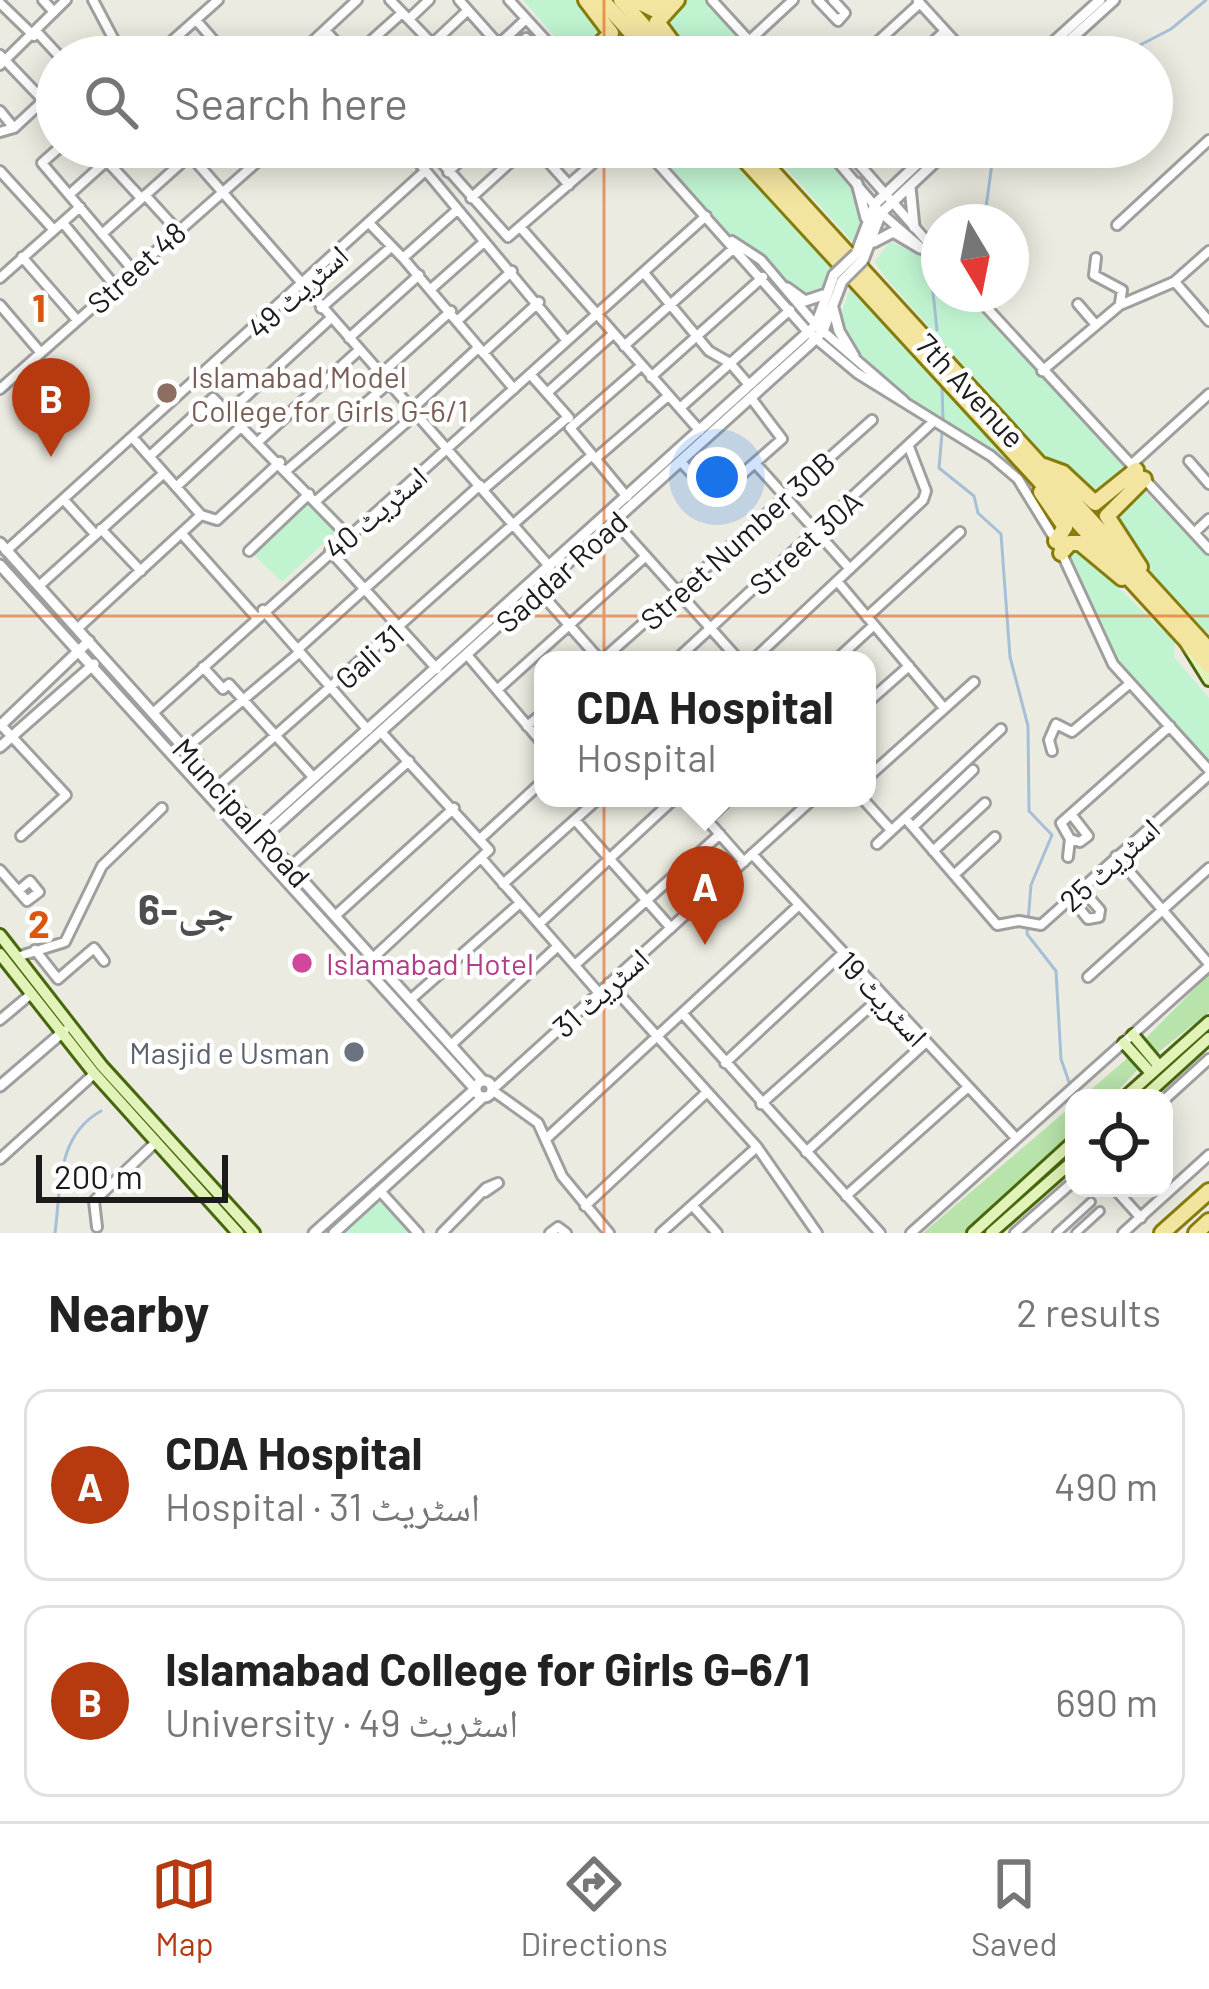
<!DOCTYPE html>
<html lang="en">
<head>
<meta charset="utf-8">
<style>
  :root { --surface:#fff; --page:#f6f6f6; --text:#222; --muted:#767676; --line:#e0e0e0; --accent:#b63910 }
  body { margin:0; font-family:Barlow,"Noto Naskh Arabic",sans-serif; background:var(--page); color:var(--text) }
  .controls { position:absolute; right:36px; bottom:36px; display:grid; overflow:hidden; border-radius:24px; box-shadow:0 6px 30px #0003 }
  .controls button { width:108px; height:108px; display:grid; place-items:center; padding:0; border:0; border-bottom:3px solid var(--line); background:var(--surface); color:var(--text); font:60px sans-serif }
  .compass { position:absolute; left:921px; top:204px; width:108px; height:108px; border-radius:50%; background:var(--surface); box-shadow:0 6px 30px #0003; rotate:170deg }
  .scale { position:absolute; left:36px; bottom:30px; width:192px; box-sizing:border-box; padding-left:12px; border:6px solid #1b1b1b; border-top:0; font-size:33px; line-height:42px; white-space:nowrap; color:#1b1b1b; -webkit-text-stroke:9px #fff; paint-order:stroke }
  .you { position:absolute; left:717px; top:477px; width:42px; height:42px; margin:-30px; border:9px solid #fff; border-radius:50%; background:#1a73e8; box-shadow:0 0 0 18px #1a73e833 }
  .badge { display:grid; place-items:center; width:78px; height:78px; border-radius:50%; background:var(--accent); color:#fff; font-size:39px; font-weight:700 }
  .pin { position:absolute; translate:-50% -99px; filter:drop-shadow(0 3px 6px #0008) }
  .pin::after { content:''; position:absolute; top:63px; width:42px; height:36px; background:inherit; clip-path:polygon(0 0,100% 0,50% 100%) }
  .popup { position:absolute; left:534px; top:651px; width:342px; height:156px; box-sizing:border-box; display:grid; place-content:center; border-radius:24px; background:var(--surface); filter:drop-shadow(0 3px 9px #0005); font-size:39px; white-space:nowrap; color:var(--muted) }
  .popup b { font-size:45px; color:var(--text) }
  .popup::after { content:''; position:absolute; left:50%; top:100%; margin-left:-24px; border:24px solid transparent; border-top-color:var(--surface) }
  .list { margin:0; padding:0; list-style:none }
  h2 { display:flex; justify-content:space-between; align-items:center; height:156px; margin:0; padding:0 48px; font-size:51px }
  h2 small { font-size:39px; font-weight:400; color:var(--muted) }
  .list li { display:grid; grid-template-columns:78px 1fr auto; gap:36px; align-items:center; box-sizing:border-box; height:192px; margin:0 24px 24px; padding:0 24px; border:3px solid var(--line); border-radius:24px }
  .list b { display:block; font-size:45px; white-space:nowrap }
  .list p { margin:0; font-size:39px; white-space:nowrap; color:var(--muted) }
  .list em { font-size:39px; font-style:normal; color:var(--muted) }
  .icon { flex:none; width:66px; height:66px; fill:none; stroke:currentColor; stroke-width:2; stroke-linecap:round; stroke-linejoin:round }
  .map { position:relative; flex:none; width:1209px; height:1233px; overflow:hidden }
  .search { position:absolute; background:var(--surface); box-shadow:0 6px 30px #0003; left:36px; right:36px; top:36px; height:132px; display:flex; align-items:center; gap:30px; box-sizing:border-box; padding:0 42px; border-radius:66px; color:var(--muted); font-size:45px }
  .sheet { height:588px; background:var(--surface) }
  nav { display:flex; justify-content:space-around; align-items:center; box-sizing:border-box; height:168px; border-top:3px solid var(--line); background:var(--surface); font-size:33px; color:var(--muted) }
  nav a { display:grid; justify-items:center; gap:6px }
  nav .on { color:var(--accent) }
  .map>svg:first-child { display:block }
</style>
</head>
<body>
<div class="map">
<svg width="1209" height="1233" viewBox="0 0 1209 1233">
  <rect width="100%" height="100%" fill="#ecebe1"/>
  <path fill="#b8e3aa" d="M1209,974V1012L1156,1054L1145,1039Z
    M1130,1056L1140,1067L1111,1098H1081Z
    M1074,1104V1133L965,1233H923Z"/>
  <path fill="#c0f4d1" d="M523,0H583L611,33L585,57H573Z
    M683,0H709L760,57H696L663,20Z
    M651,147H730L837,265L818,297L810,299L730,234Z
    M767,147H823C849,181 871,202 856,246Z
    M890,241L939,266V294H972L1132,470L1100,498L1041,453L885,277L875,262Z
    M851,286L1030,486C977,433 859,390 841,314Z
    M1142,489L1209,556V633C1166,608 1145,559 1114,520Z
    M310,496L339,529L282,582L251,552Z
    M1078,549L1175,642L1174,657L1209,698V769L1120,673L1066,557L1068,550Z
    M381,1198L413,1233H343Z"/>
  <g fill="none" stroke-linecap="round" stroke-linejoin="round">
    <path stroke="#a5bfd6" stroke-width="3" d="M1117,57L1171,29L1206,0
      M984,222L993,156L1015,152L1037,161L1052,147
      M937,330L932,283L939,274
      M942,386L943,420
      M942,433L939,468L974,496L978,513L1001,534L1010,657L1028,726L1029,811L1052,835L1031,885L1027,934L1056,971L1061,1059L1070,1085
      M55,1233C61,1188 56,1136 101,1111"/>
    <g stroke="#9f9f9f" stroke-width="12">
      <path id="pedestrian" d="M1057,1233L1091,1202
        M1076,1233L1100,1211"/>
    </g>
    <g stroke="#9f9f9f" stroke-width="14">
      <path id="minor" d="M43,0L54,12
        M93,0L123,57
        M390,0L445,57
        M459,0L499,45
        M509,0L561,57
        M712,0L764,57
        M818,0L838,21L845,13L833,0
        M918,1L969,57
        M0,3L34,36
        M409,19L429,0
        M196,20L228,57
        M325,30L349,57
        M36,31L60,57
        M750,40L793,0
        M432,44L467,11
        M0,55L43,100
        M92,57L113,39
        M154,57L218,0
        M296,57L357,0
        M353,57L402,13
        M413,57L430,42
        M485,57L526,19
        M505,57L526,38
        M861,57L920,3
        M917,57L945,31
        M0,65L66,0
        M0,111L14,128
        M0,132L14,128L57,88
        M60,147L42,163L132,269
        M94,147L141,198
        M183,147L550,567
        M406,147L567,341
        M428,147L508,237L612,147
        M535,147L569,185
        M643,147L808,332L857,373L991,456L1018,479L1056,541L1113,664L1209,770
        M825,147L881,213L939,263
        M844,147L939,255
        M374,160L389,147
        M857,162L874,147
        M0,171L53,229
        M448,172L475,147
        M70,194L122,147
        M145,195L176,229
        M471,198L527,147
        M63,223L115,286
        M370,224L403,258L457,210
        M1117,225L1209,140
        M521,228L700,431
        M102,234L199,147
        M732,241L761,260L816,325L904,401
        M22,257L77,320
        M403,258L514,389
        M1096,258L1094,275L1122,290L1120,303
        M644,273L709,351L730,363L749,385
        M0,278L80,207
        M1175,282L1209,321
        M431,289L484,242
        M974,294L1209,549
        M1078,304L1096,325
        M0,305L41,353
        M321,308L390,248
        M457,321L512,271
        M349,338L419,275
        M624,346L734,248
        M483,353L539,302
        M1042,371L1120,305L1174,282L1209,251
        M381,374L451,311
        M530,374L569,418
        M651,377L763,277
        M0,389L274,147
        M547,393L613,334
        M680,408L790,310
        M412,409L478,348
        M231,410L330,319
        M133,438L201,515
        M260,440L358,351
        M150,456L213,398L347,535
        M595,459L668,396
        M1189,461L1209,484
        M681,462L715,498L782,439L751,398
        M755,463L850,569
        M1131,465L1209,394
        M287,470L389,383
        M176,487L244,424
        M484,489L568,417
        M627,497L570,428L641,366
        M64,500L95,534
        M316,501L417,413
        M608,514L739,660
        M201,515L217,520L280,462
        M101,529L141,571
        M1195,532L1209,519
        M182,534L256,617
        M6,551L424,172
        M249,551L309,494
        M330,551L437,669
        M837,581L944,708
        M39,586L164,473
        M539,591L600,660
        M263,610L368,730
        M867,617L960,532
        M78,628L201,515
        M298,649L480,485
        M468,656L543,744
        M602,660L872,420
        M676,660L933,422
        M753,660L923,500L926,491L909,447
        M836,660L874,625
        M203,667L223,689L229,684L314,778
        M497,690L646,556
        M867,703L909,666
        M153,713L706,216
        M1,725L66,795L21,836
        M527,726L543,713
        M186,748L300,652
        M1052,751L1049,740L1056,724L1072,732L1128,685
        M867,778L974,682
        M219,785C344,676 467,564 591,456
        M688,798L744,862
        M862,798L891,830
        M905,818L997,925L1019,921L1041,925L1209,775
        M575,820L671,928
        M707,820L730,798
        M913,827L973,770
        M481,838L543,781
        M1070,839L1080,842L1088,836L1071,814
        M877,844L1001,729
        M933,851L985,803
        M752,854L1016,1138
        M1116,856L1209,964
        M1068,857L1070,839L1061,823L1170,726
        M482,859L599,993
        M291,866L409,761
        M0,870L27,901L39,892L30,881L18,891
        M954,875L995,837
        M503,884L599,798
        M1071,898L1088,919L1099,917L1100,910L1081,888
        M335,916L454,808
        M539,924L675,798
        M35,950L58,979L94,948L104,961
        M17,957L65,942L102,866L162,808
        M373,958L489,850L381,732
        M575,965L720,834
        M1088,977L1209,868
        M609,983L757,1147L817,1233
        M410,1000L520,903
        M683,1014L880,1233
        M0,1020L31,994
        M451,1045L558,946
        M725,1063L842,954
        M1164,1100L1209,1059
        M761,1104L882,996
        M547,1138L798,906
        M806,1152L924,1044
        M0,1159L94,1074
        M1114,1188L1141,1218
        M380,1191L418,1233
        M846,1196L967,1088
        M692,1205L717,1233
        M585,1206L707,1092
        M97,1227L94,1201L155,1143
        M442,1233L486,1188L498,1183L485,1192
        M550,1233L558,1227L566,1233
        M609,1233L562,1176L538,1123L492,1090L814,798
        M661,1233L757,1147
        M911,1233L1209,966
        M1015,1233L1074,1181
        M1123,1233L1209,1155"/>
    </g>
    <g stroke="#9f9f9f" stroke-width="15">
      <path id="tertiary" d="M1037,57L1100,0
        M1051,57L1114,0
        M857,183L866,218
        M910,187L914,227
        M874,242L893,232L920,248
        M856,254L875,204L935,147
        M863,260L881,213L951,147
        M787,288L805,301L823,295
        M833,308L839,331L854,356
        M0,543L483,1081
        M0,565L475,1089L314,1233
        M0,726L89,641
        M0,747L94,664
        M248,837L816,325L834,275
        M255,845L809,345L823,331L842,281
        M476 1089a8 8 0 1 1 16 0a8 8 0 1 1-16 0Z
        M0,1086L64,1031
        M334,1233L482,1098"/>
    </g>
    <g stroke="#47670d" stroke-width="16">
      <path id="secondary" d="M1186,643L1209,680
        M0,935L102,1066L254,1233
        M0,954L93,1072L238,1233
        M1133,1035L1159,1066
        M1124,1043L1151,1073
        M1124,1098L1209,1022
        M1143,1098L1209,1038
        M973,1233L1074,1141
        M991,1233L1074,1160"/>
    </g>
    <g stroke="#867c0c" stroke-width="20">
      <path id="primary" d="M586,0L611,33L588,57
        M602,0L653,57
        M621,0L671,57
        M635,0L653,9L662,0
        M677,0L657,22L683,57
        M607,57L624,46L637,57
        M733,147L1209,665
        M750,147L1209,650
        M1044,466L1063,473L1095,503L1136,470
        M1041,492L1065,527L1056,541
        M1061,553L1070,543H1080L1122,578
        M1140,567L1107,516L1144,479
        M1162,1233L1209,1191
        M1196,1233L1209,1221"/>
    </g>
    <use href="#pedestrian" stroke="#fff" stroke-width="6"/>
    <use href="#minor" stroke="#fff" stroke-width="8"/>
    <use href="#tertiary" stroke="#fff" stroke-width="9"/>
    <use href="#secondary" stroke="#e1f3b8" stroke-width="10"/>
    <use href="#primary" stroke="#f3e49f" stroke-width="14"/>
    <g stroke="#9f9f9f" stroke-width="15" stroke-linecap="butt">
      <path id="tertiary-bridge" d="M834,275L856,254
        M842,281L863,260"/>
    </g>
    <use href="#tertiary-bridge" stroke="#fff" stroke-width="9"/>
  </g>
  <path fill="none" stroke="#de560d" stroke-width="3" stroke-opacity="0.55" d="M604,0V57M604,147V1233M0,616H1209"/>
  <circle fill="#8d6e63" stroke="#fff" stroke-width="4.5" cx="167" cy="393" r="12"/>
  <circle fill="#d1479c" stroke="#fff" stroke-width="4.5" cx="302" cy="963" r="12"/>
  <circle fill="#6b7280" stroke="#fff" stroke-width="4.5" cx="354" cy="1052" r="12"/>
  <g text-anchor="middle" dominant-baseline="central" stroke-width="9" stroke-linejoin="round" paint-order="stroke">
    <g font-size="30" fill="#1b1b1b" stroke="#fff">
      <text transform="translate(136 267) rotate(-42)">Street 48</text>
      <text transform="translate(297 291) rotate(-42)">اسٹریٹ 49</text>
      <text transform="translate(971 390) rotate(47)">7th Avenue</text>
      <text transform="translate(375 512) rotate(-41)">اسٹریٹ 40</text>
      <text transform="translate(737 540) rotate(-42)">Street Number 30B</text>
      <text transform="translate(805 542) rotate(-42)">Street 30A</text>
      <text transform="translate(561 571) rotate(-42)">Saddar Road</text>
      <text transform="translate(369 656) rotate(-42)">Gali 31</text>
      <text transform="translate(242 812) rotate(48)">Muncipal Road</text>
      <text transform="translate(1109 864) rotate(-42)">اسٹریٹ 25</text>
      <text transform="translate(600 992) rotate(-42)">اسٹریٹ 31</text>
      <text transform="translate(883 998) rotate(47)">اسٹریٹ 19</text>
    </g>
    <g font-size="30" fill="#785e54" stroke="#fff" text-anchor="start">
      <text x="191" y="376">Islamabad Model<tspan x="191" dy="34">College for Girls G-6/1</tspan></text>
    </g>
    <g font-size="30" fill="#b23c85" stroke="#fff" text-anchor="start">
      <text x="326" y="963">Islamabad Hotel</text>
    </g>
    <g font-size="30" fill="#5b616d" stroke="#fff" text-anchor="end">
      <text x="330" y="1052">Masjid e Usman</text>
    </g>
    <g font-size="42" font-weight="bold" fill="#4e4e4e" stroke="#fff">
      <text x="186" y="908">جی-6</text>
    </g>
  </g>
  <g font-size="39" text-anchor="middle" font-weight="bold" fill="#de560d" stroke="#fff" stroke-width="9" stroke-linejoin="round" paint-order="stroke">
    <text x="39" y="322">1</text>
    <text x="39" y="938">2</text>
  </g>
</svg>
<div class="controls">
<button><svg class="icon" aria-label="locate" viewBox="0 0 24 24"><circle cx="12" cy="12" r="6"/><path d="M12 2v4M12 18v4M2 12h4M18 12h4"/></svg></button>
</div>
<svg class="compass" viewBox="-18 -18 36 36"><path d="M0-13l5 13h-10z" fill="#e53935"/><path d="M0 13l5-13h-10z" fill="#767676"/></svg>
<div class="scale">200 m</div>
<div class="you"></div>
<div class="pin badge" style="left:705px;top:945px">A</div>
<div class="popup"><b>CDA Hospital</b>Hospital</div>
<div class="pin badge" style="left:51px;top:457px">B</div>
<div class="search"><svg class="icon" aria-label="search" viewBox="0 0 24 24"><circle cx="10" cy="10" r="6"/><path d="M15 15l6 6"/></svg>Search here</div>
</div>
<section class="sheet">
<h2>Nearby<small>2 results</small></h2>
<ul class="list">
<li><span class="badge">A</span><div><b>CDA Hospital</b><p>Hospital · اسٹریٹ 31</p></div><em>490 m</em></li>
<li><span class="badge">B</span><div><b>Islamabad College for Girls G-6/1</b><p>University · اسٹریٹ 49</p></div><em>690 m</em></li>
</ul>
</section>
<nav>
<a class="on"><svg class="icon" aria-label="map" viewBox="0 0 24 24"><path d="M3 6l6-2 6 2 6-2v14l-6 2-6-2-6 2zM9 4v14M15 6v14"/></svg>Map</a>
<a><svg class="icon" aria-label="directions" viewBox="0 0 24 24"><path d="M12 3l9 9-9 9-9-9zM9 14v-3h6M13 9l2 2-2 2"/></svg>Directions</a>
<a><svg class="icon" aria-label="saved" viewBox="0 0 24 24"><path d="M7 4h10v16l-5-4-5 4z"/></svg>Saved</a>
</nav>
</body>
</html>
